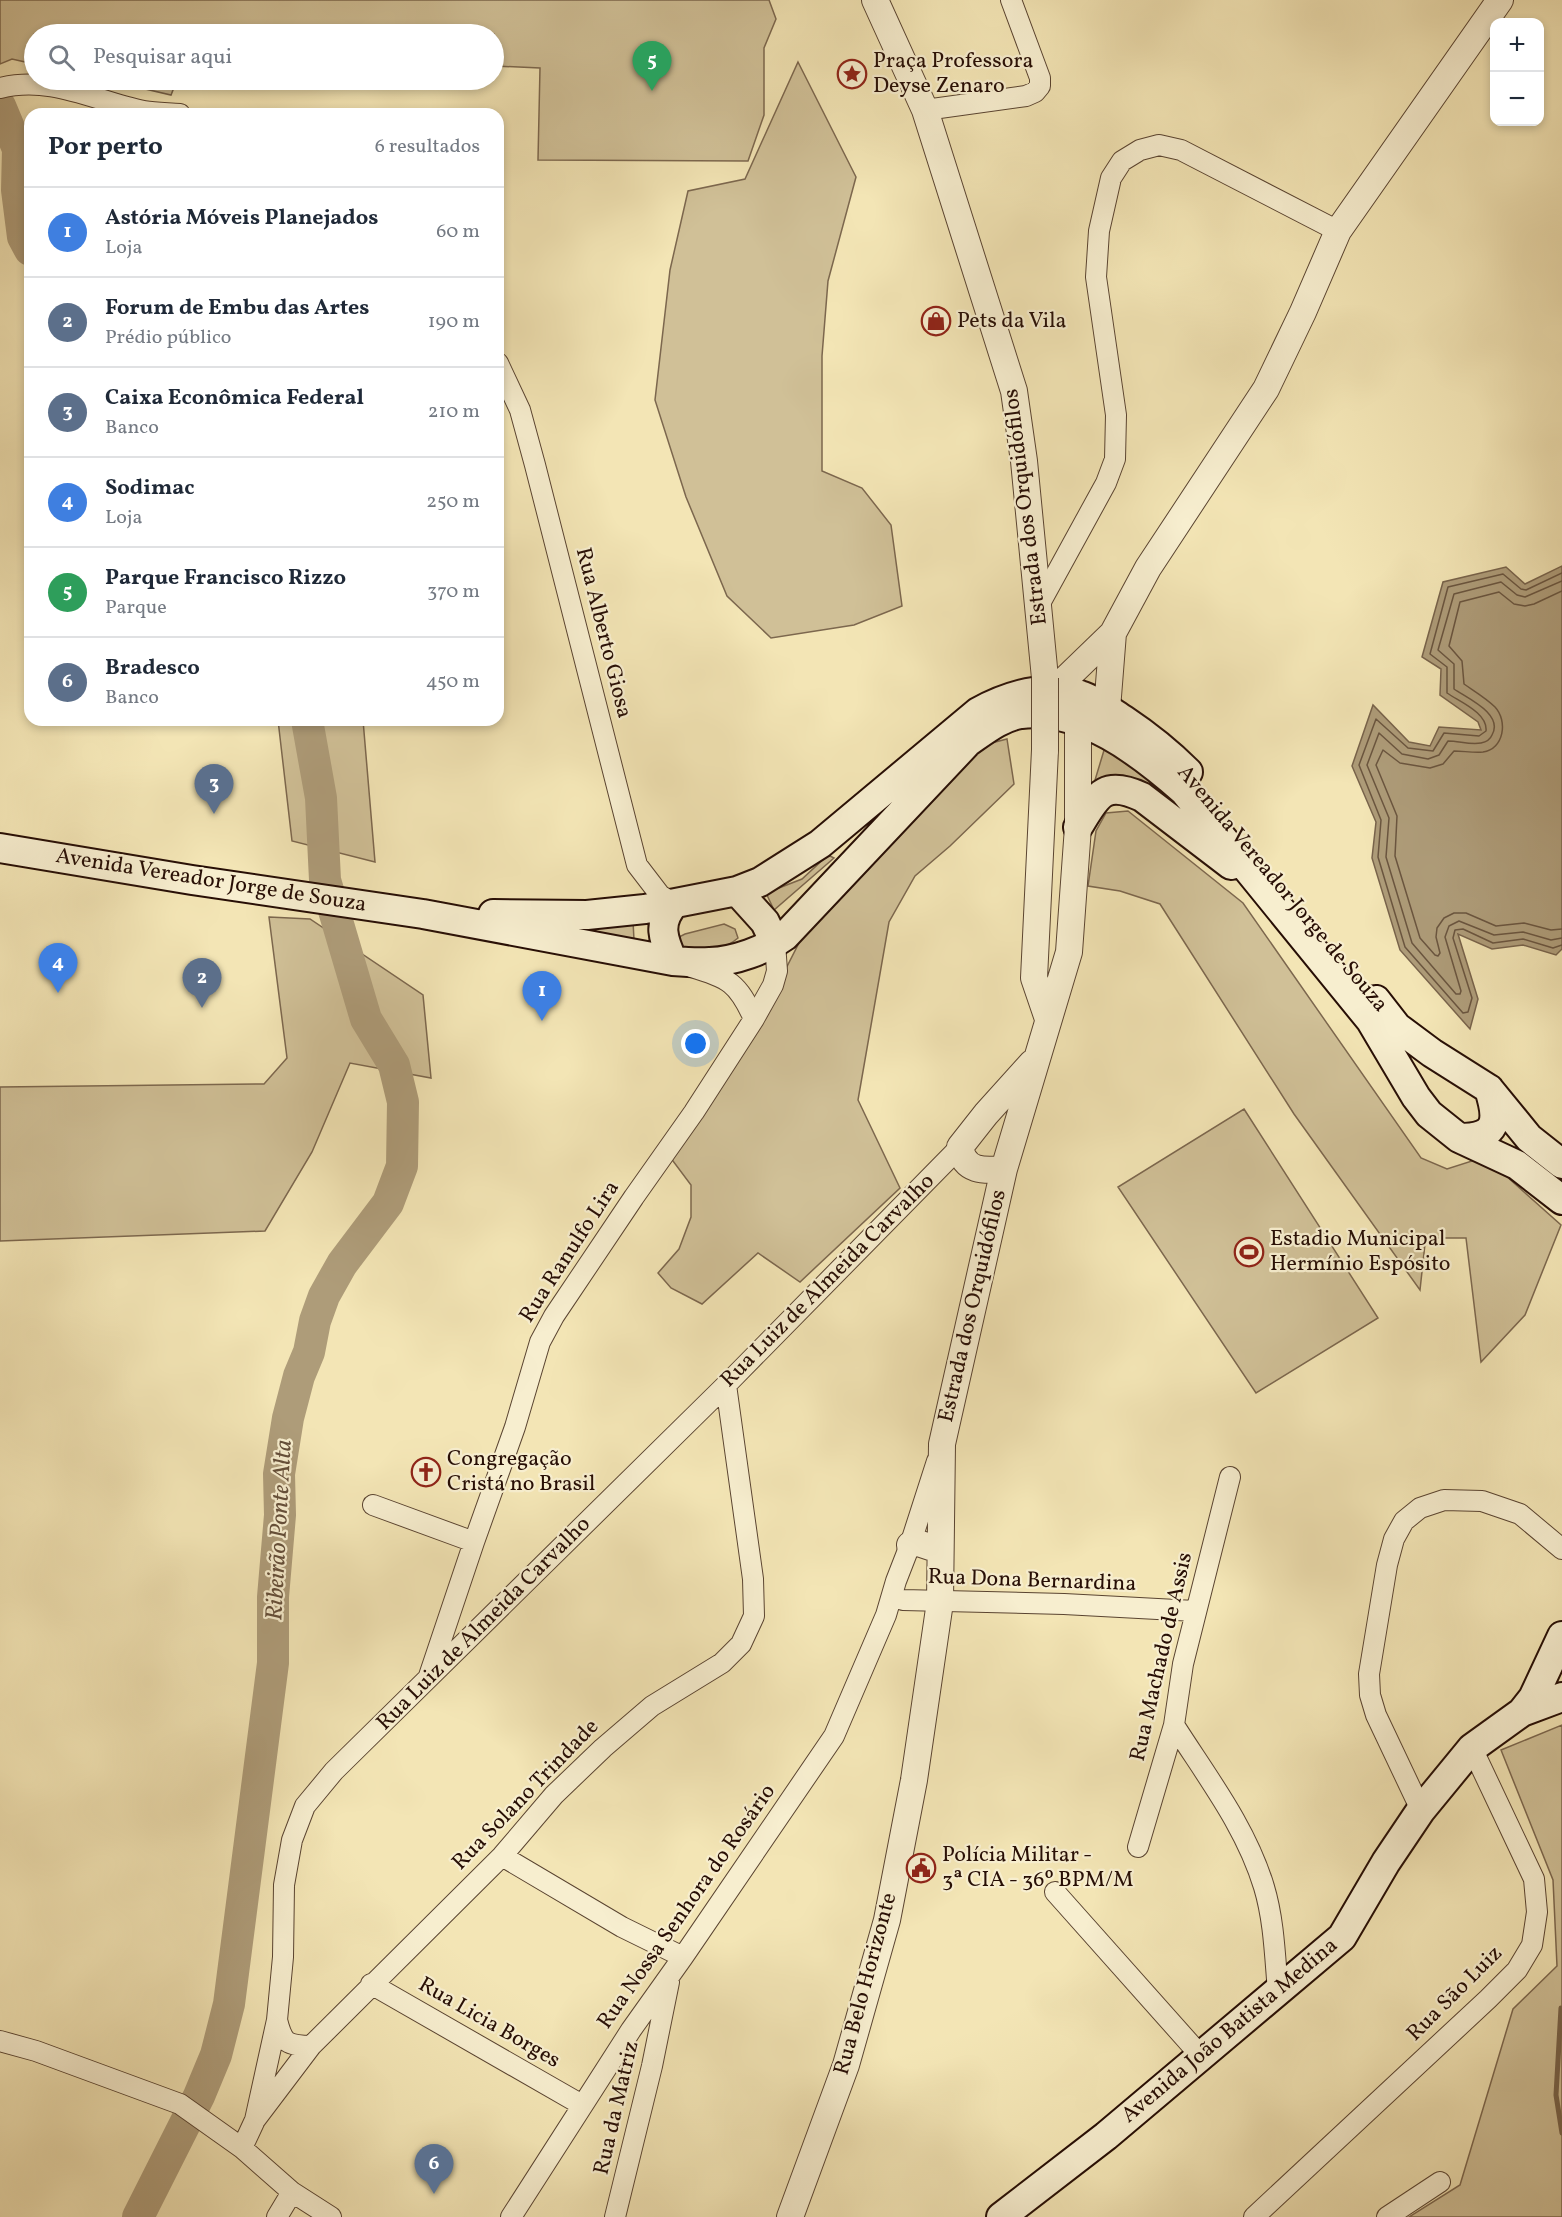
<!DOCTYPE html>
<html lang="pt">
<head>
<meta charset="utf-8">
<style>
  :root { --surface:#fff; --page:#f6f6f7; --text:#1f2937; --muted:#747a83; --line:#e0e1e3; --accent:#b45309 }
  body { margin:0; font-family:Vollkorn,serif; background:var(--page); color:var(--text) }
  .controls { position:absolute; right:18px; top:18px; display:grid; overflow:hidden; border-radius:12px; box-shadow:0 3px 9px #0003 }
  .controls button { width:54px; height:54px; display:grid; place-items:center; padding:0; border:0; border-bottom:2px solid var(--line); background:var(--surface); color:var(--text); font:30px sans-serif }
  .you { position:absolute; left:696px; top:1044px; width:21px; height:21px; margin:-15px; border:4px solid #fff; border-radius:50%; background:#1a73e8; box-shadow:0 0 0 9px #1a73e833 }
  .badge { display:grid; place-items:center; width:39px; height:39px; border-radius:50%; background:var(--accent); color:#fff; font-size:20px; font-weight:700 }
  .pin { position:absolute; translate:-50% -50px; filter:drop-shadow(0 2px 3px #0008) }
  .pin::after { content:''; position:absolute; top:32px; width:21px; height:18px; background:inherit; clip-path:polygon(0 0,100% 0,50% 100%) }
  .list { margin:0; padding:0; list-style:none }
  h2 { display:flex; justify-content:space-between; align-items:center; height:78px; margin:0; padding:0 24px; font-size:26px }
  h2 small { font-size:20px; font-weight:400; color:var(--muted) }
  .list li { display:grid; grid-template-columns:39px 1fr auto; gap:18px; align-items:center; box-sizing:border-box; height:90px; padding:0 24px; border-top:2px solid var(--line) }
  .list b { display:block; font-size:22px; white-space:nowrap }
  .list p { margin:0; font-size:20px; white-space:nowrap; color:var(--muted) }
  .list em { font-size:20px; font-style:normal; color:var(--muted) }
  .icon { flex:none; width:33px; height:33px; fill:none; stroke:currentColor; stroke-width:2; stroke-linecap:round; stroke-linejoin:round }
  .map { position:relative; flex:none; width:1562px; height:2217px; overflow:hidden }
  .search { position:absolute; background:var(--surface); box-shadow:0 3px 9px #0003; left:24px; top:24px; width:480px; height:66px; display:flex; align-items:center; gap:15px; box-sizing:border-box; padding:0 21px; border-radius:33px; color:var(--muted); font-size:22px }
  .panel { position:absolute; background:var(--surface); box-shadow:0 3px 9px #0003; left:24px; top:108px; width:480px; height:618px; border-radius:18px }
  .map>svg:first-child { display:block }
</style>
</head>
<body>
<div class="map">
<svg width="1562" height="2217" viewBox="0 0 1562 2217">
  <rect width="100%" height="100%" fill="#f3e5b5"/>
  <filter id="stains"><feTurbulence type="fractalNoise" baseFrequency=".00333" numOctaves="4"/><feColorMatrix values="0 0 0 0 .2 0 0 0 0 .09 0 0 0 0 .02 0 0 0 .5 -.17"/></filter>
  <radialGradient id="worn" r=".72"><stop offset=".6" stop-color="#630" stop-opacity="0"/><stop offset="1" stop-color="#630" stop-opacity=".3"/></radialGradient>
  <path fill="#d0c097" stroke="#7c674e" stroke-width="1.5" d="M0,0H769L776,19L764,48V115L748,161L538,160L540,68L494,66V34H34V64L12,59L0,64Z
    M798,62L856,177L828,281L822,356V471L862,488L891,525L902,606L854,625L771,638L727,596L686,497L655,400L670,270L688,191L745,179Z
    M107,80H177L171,95Z
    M278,720H363L375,862L292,841Z
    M1007,739L1014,784L950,846L915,876L889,922L858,1100L900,1188L800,1282L758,1253L702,1304L671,1288L658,1273L679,1249L691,1217V1185L670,1157L748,1043L801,939L976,747Z
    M1105,747L1161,783L1195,825C1180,808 1163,785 1139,781C1129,779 1104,788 1092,790Z
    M1128,811L1243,903L1421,1158L1447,1169L1478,1159L1505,1175L1561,1225L1525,1315L1481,1362L1466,1238H1437L1425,1244L1420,1290L1294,1114L1160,904L1120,891L1088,886L1096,831L1106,813Z
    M828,855L834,858L774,910L766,893L802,879Z
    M269,917L310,919L423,995L431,1078L350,1063L312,1152L265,1231L0,1241V1087L264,1084L287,1058Z
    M633,921L634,940L558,931Z
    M724,924L735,929L738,938C723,951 704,951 685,954L677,938L685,934Z
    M1244,1109L1378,1318L1256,1393L1118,1187Z
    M1562,1725V2217H1409L1460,2185L1513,2009L1557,1966L1553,1880L1501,1750Z"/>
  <path fill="#ae9c79" stroke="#78634b" stroke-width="1.5" d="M1562,566V949L1556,955L1523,945L1492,949L1458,934L1478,999L1470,1029L1400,950L1372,858L1376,822L1352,766L1373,705L1409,742L1430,746L1439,727L1481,730L1478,722L1440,695L1441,669L1422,657L1443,582L1506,567L1525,584Z"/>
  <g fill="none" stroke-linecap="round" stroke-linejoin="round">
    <path stroke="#6a553f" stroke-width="1.5" d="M1562,573L1526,590L1521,589L1503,574L1448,587L1430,654L1447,667V693C1460,702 1488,713 1486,731L1479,736L1444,733L1433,751L1408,748L1376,719L1359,765L1381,820L1378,857L1405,947L1463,1013L1468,1012L1472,998L1453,938L1455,930L1463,929L1493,943L1523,939L1553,948L1562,945
      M1562,581L1525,597L1517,595L1501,582L1454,594L1438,650L1454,664V689C1467,698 1504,714 1492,735C1490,740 1486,742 1481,743C1470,745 1459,741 1448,741L1439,755L1428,759L1402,754L1379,733L1367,765L1389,818L1386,857L1412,943L1456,994H1460L1461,991L1445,937L1449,926L1459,921L1494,935L1523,932L1551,940L1562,938
      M1562,591L1534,604L1525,606L1514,604L1499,592L1460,602L1449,646L1462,661L1464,684C1474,691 1486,698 1495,707C1508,721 1504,749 1483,752C1474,753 1463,751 1454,751L1443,764L1430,768L1400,763L1383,750L1376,765L1397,816L1395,856L1420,938L1435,955L1438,956L1440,953L1436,937L1437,928L1444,918L1454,913H1466L1496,926L1524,923L1551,930L1562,929"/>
    <path stroke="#78634b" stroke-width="5" d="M1561,2008L1556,2095L1562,2133"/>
    <path stroke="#ae9c79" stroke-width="32" d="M0,106L18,149L17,190L23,237L30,250
      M138,2217L199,2096L216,2055L229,2004L273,1663V1597L280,1515L279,1474L288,1418L299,1376L309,1352L315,1321L324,1296L342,1264L388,1203L402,1166L403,1102L394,1065L366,1019L325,880L321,798L307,720"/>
    <g stroke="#5a4431" stroke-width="22">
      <path id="minor" d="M0,88C51,75 95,101 144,111C155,113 168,113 180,114
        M925,110L1026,96L1035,92L1040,86V78L1011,0
        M498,363L520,410L535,465L637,865L660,895L674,904
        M1038,607L1106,483L1115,459L1116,415L1096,277L1099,231L1111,178L1122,161L1140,150L1159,145L1181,150L1338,231
        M691,967C729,978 738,983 754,1019
        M373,1505L474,1542
        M903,1600L1064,1604L1195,1611
        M429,1676L474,1542L515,1427L540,1342L554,1316L634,1197L694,1112L754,1019L773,985L777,971L775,943
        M1174,1725C1207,1777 1246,1827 1264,1887C1274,1920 1275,1957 1278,1992
        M1421,1810L1376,1715L1370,1695L1369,1674L1387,1565L1394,1539L1404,1521L1420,1508L1444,1500L1482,1501L1520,1514L1562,1549
        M1138,1847L1174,1725L1183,1664L1230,1477
        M502,1856L622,1927L683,1957
        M1055,1892L1201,2056
        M371,1984L582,2105
        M277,2020C283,2044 287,2045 311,2046
        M0,2041L36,2051L180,2104L242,2148L292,2192L331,2217
        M255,2120L277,2020L283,1957L284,1885L292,1840L305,1806L334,1771L726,1385L960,1147
        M242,2148L255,2120L311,2046L502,1856L554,1795L603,1748L652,1706L722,1663L741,1644L754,1616L753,1579L726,1385
        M277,2217L292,2192
        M511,2217L631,2030L683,1957L834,1736L886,1615L896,1581L910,1545L937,1461
        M615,2217L652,2066L669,1982
        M1254,2217L1488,1999L1517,1970L1532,1945L1537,1912L1534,1879L1472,1748
        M1387,2217L1440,2182"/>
    </g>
    <g stroke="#5a4431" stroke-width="28">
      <path id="tertiary" d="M875,0L925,110L1014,391L1024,461L1045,678
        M1053,691L1113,633L1148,568L1266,389L1303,312L1338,231L1500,0
        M1107,709L1113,633
        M1045,750L1034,978L1048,1019
        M1004,1169C984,1171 964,1172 960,1147L986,1114L1032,1063
        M910,1545L915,1542L939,1550
        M790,2217L846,2065L887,1920L914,1780L940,1602L942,1444L1004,1169L1069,952L1078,827V722"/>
    </g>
    <g stroke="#270e05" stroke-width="32">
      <path id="secondary" d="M1078,827C1097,796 1103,779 1142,797L1231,865
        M0,848L192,880L423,914L673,961C685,962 698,963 710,962C735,961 765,950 785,936L968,742C984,731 1001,717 1021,714C1082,707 1141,753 1184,791L1371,1021L1416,1097L1429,1114L1459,1138L1517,1165L1562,1200
        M737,891L765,922L775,943
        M493,914L587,915L645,909L737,891L760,882L820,844L978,712C1007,696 1047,683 1080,695C1096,700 1110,711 1124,720C1148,736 1168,752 1188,772
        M673,961C663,939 657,923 674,904
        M1376,1000L1397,1027L1432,1053L1489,1089L1529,1138L1562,1164
        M1459,1138C1498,1138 1499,1121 1489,1089
        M1522,1712L1533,1698L1562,1636
        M1001,2217L1106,2136L1342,1937L1386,1862L1421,1810L1472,1748L1522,1712L1562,1697"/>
    </g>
    <use href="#minor" stroke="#f7eecf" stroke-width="20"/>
    <use href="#tertiary" stroke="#f7eecf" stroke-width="26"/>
    <use href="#secondary" stroke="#f7eecf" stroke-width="28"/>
    <g stroke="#5a4431" stroke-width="28" stroke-linecap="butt">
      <path id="tertiary-bridge" d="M1045,750V678"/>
    </g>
    <use href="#tertiary-bridge" stroke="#f7eecf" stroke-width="26"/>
  </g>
  <defs>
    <g id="sight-ring" transform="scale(1.5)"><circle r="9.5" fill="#f7eecf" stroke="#8f2418" stroke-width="1.5"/><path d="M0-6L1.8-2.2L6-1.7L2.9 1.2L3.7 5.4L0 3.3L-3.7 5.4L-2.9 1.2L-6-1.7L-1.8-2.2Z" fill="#8f2418"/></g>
    <g id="shop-ring" transform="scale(1.5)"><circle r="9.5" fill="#f7eecf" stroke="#8f2418" stroke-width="1.5"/><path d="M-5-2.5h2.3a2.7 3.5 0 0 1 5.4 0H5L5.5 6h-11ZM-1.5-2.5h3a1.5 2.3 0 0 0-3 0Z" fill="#8f2418"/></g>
    <g id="stadium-ring" transform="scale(1.5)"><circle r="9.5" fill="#f7eecf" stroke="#8f2418" stroke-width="1.5"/><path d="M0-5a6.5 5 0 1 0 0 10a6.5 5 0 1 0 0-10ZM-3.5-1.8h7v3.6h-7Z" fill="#8f2418"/></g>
    <g id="church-ring" transform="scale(1.5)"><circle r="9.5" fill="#f7eecf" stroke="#8f2418" stroke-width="1.5"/><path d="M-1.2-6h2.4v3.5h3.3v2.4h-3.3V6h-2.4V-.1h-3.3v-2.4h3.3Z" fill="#8f2418"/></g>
    <g id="civic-ring" transform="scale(1.5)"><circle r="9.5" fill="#f7eecf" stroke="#8f2418" stroke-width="1.5"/><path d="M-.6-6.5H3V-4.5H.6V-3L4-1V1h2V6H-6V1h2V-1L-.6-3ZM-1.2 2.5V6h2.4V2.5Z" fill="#8f2418"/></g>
  </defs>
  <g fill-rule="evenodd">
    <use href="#sight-ring" x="852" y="74"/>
    <use href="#shop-ring" x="936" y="321"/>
    <use href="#stadium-ring" x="1249" y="1252"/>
    <use href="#church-ring" x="426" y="1472"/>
    <use href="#civic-ring" x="921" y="1868"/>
  </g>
  <g text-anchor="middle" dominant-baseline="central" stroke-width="4.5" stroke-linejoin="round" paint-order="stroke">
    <g font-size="22" fill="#270e05" stroke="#f7eecf" text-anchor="start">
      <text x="873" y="61">Praça Professora<tspan x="873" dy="25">Deyse Zenaro</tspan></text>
      <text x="957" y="321">Pets da Vila</text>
      <text x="1270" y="1239">Estadio Municipal<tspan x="1270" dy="25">Hermínio Espósito</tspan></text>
      <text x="447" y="1459">Congregação<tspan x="447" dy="25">Cristá no Brasil</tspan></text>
      <text x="942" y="1855">Polícia Militar -<tspan x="942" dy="25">3ª CIA - 36º BPM/M</tspan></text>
    </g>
    <g font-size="22" fill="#270e05" stroke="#f7eecf">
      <text transform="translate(1026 507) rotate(-97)">Estrada dos Orquidófilos</text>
      <text transform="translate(603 633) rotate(76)">Rua Alberto Giosa</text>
      <text transform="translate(211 881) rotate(9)">Avenida Vereador Jorge de Souza</text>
      <text transform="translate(1282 889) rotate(50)">Avenida Vereador Jorge de Souza</text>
      <text transform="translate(570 1252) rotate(-57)">Rua Ranulfo Lira</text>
      <text transform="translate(828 1281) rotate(-45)">Rua Luiz de Almeida Carvalho</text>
      <text transform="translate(973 1306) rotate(-77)">Estrada dos Orquidófilos</text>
      <text transform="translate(1032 1581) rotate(2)">Rua Dona Bernardina</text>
      <text transform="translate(484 1624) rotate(-45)">Rua Luiz de Almeida Carvalho</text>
      <text transform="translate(1162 1657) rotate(-77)">Rua Machado de Assis</text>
      <text transform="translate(526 1795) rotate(-46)">Rua Solano Trindade</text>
      <text transform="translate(687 1907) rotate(-55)">Rua Nossa Senhora do Rosário</text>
      <text transform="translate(866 1984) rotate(-75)">Rua Belo Horizonte</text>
      <text transform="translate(1455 1994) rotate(-45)">Rua São Luiz</text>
      <text transform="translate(489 2023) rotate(30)">Rua Licia Borges</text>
      <text transform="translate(1230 2031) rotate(-40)">Avenida João Batista Medina</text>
      <text transform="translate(617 2108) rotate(-77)">Rua da Matriz</text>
    </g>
    <g font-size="24" font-style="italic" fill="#644e39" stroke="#f7eecf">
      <text transform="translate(280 1530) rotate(-87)">Ribeirão Ponte Alta</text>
    </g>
  </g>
  <rect width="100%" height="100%" filter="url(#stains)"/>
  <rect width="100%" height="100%" fill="url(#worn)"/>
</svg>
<div class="controls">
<button>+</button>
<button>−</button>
</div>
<div class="you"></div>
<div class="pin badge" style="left:542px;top:1021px;background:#3f7fe0">1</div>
<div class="pin badge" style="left:202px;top:1008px;background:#5c6f8a">2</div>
<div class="pin badge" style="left:214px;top:814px;background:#5c6f8a">3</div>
<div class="pin badge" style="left:58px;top:993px;background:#3f7fe0">4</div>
<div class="pin badge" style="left:652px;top:91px;background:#2e9e5b">5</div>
<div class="pin badge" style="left:434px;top:2194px;background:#5c6f8a">6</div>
<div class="search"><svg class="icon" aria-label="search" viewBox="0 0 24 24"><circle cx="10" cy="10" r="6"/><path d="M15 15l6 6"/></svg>Pesquisar aqui</div>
<section class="panel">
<h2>Por perto<small>6 resultados</small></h2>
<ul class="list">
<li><span class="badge" style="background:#3f7fe0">1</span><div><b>Astória Móveis Planejados</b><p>Loja</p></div><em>60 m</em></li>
<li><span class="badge" style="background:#5c6f8a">2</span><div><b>Forum de Embu das Artes</b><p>Prédio público</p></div><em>190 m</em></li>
<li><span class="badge" style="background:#5c6f8a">3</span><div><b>Caixa Econômica Federal</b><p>Banco</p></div><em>210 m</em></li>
<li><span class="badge" style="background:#3f7fe0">4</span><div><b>Sodimac</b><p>Loja</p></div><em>250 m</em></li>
<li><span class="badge" style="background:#2e9e5b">5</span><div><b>Parque Francisco Rizzo</b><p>Parque</p></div><em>370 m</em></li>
<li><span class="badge" style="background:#5c6f8a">6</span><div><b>Bradesco</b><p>Banco</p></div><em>450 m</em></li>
</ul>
</section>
</div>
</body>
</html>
